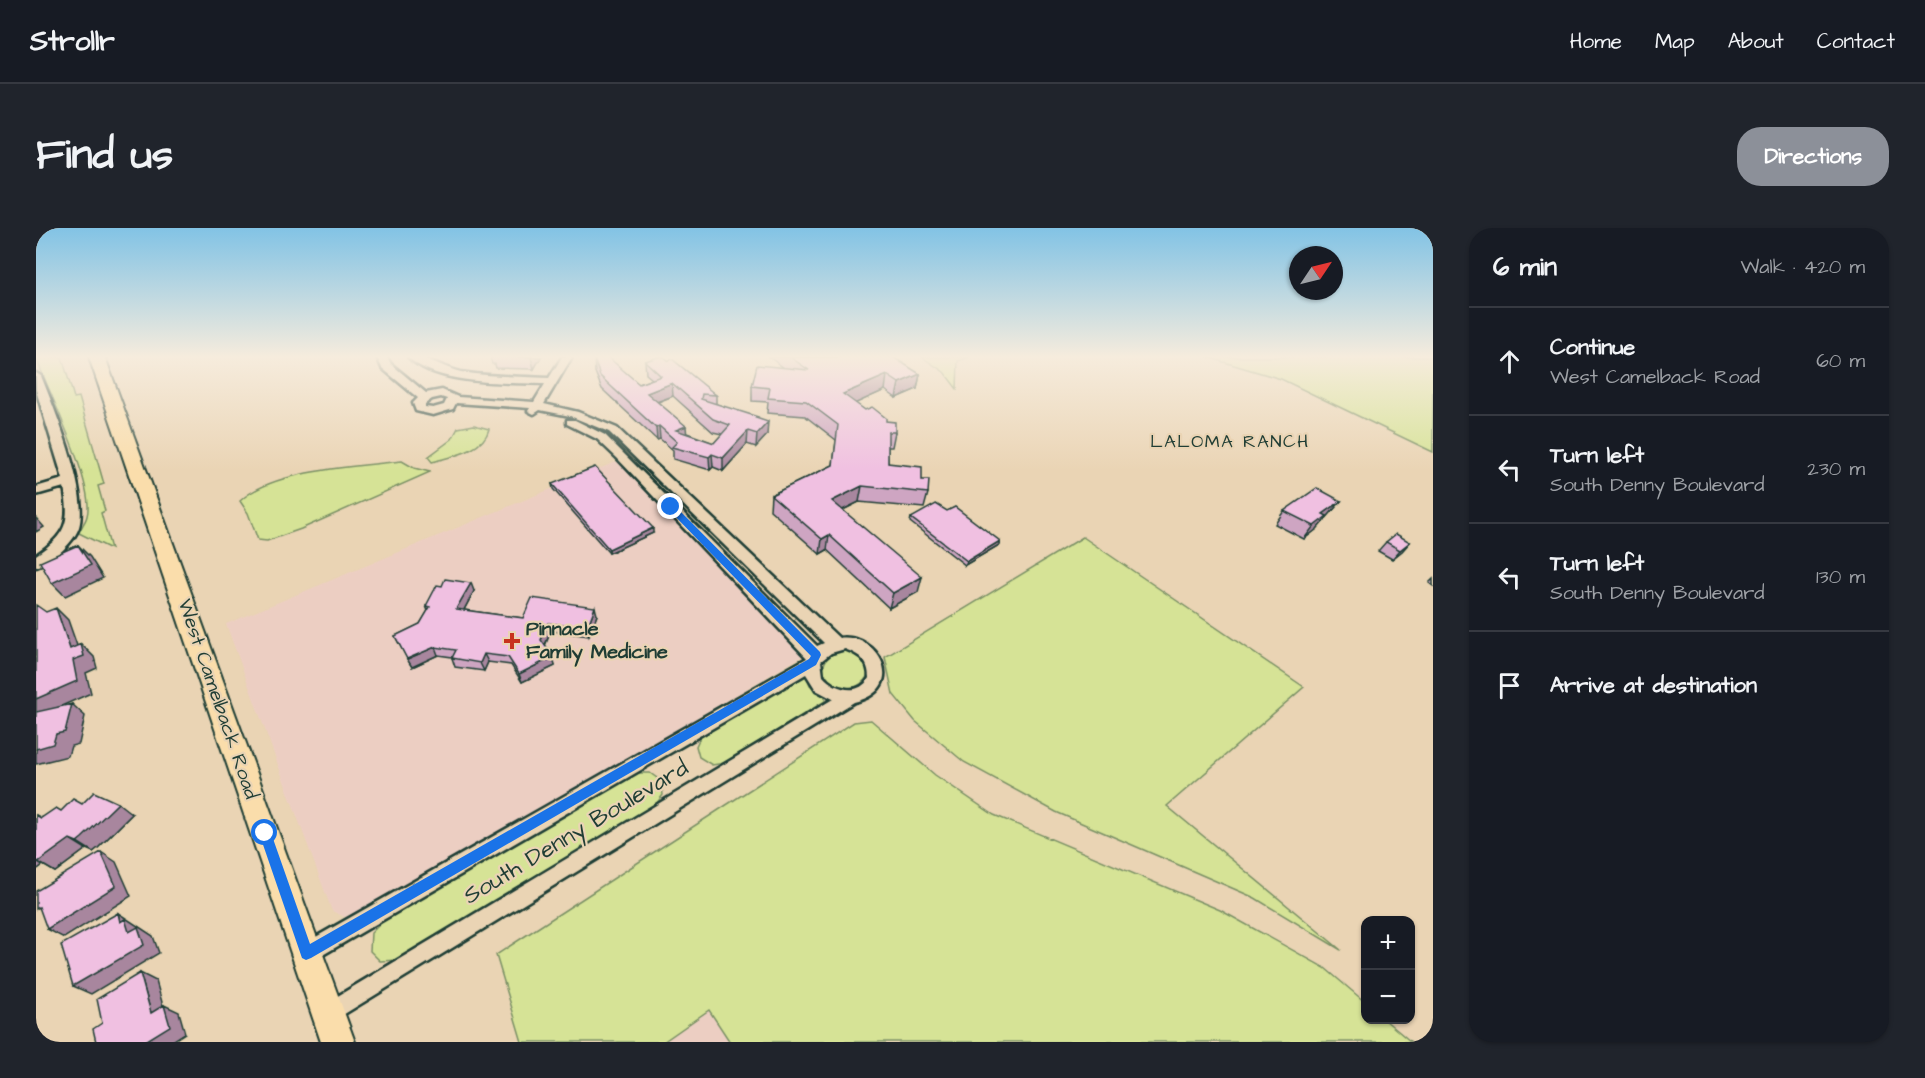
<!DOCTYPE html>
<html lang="en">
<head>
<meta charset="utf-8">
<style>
  :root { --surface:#171b24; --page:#20242c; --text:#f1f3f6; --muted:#9ea1a6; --line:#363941; --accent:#8c9099 }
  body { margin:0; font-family:"Architects Daughter",sans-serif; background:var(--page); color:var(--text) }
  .controls { position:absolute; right:18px; bottom:18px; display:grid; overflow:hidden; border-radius:12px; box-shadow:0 2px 4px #0004 }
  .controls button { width:54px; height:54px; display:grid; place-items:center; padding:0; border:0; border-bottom:2px solid var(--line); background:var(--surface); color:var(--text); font:30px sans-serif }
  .compass { position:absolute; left:1253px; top:18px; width:54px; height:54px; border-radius:50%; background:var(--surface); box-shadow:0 2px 4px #0004; rotate:55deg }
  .stop { position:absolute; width:18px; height:18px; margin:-14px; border:4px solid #1a73e8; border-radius:50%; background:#fff }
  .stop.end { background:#1a73e8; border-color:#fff; box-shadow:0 2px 6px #0008 }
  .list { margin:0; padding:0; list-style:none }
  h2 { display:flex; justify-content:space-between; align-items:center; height:78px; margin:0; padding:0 24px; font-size:26px }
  h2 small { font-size:20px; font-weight:400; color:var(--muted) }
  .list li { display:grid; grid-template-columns:39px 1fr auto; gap:18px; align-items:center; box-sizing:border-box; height:108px; padding:0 24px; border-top:2px solid var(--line) }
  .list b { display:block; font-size:22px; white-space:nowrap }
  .list p { margin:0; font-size:20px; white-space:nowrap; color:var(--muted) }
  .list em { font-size:20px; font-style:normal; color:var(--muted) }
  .icon { flex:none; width:33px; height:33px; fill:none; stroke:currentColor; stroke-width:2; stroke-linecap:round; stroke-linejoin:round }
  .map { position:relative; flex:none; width:1397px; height:814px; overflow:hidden; border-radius:24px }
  header { display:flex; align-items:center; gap:36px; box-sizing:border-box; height:84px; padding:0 30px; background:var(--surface); border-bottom:2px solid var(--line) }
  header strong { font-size:28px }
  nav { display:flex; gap:33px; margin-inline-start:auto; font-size:21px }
  .intro { display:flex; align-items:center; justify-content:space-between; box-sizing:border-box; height:144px; padding:0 36px }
  h1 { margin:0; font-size:42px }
  .button { padding:15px 27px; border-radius:24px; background:var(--accent); color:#fff; font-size:21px; font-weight:700 }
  main { display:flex; gap:36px; padding:0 36px }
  aside { flex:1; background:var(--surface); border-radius:24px; box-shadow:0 2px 4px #0004 }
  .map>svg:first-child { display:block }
</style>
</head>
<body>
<header>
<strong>Strollr</strong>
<nav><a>Home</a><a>Map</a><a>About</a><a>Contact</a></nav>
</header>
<div class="intro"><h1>Find us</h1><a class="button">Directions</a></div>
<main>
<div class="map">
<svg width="1397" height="814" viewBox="0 0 1397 814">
  <rect width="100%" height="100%" fill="#ead4b4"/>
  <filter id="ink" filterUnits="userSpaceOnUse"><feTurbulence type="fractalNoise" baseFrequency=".0167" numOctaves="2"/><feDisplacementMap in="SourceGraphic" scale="12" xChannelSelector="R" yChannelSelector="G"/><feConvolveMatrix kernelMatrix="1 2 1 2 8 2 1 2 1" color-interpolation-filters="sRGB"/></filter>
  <g filter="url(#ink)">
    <path fill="#eccec2" d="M582,233L766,419L765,429L349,673L322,686L309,689L296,683L190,396Z
      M673,782L694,814H627Z"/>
    <path fill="#d6e396" stroke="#7a9065" stroke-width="1.5" d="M0,129H26L38,170L43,169L68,256L62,258L69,283L65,285L75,321L43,305C45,299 50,293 51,288C60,258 11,161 0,129Z
      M886,129H934L922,133L921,161L908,144Z
      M1171,129H1397V224L1245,151Z
      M438,197L453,201C447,224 416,228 396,234L392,229L416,211L422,200Z
      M366,233L378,240L394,244L265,301L231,313L222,312L212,285L204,273C238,241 320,239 366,233Z
      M1047,309L1268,459L1131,578L1305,722L1219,670L1020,584L928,534L879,493L857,466L849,429Z
      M807,423C863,429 815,487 788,445C786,431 794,425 807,423Z
      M766,447H770L774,457L789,469V473L689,535L676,537L663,529L660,518L665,507Z
      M835,492L899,547L958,587L1184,682L1289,740L1329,774L1330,792H1349L1375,814H694L673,782L627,814H486L460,727L818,494Z
      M598,545H614L625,553L627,567L620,576L363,732L344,733L334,723L335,705L346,694Z"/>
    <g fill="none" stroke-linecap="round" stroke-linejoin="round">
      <g stroke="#1f3d34" stroke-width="5">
        <path id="street" d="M341,129H351L355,136L390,165L406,162L422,169L498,174L509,156C470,154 401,158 372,129C389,127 407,140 425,144C454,149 484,148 513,150L526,129H536L508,176L542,184L581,200L803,410C842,404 874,461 818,474L292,796L285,792L281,785L285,778L797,471L780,462L770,446L278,732L271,735L264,732L261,725L264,718L771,430L581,230L561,211L531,196V192H539L569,207L781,418L788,415L573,204L534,188L504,182L498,186L492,183L494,180L420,175L417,181L397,187L380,183L377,175L382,170L346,140ZM405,169L411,171L408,177L397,180L389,179V176L396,171ZM809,421C824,427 833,433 833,450C823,469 798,461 787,448L785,433L795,425Z
          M0,145L5,148C19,182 53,265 43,299C38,315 16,334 0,339V327C30,307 35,294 28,259L0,267V259L27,251L0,162Z"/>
      </g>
      <g stroke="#1f3d34" stroke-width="4">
        <path id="primary" d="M53,129H69L319,814H285Z"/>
      </g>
      <use href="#street" fill="#ead4b4" fill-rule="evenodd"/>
      <use href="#primary" fill="#faddab" fill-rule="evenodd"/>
    </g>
    <path fill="#cea5c2" stroke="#1f3d34" stroke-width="1.5" fill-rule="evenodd" d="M454,129H505L498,141L460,140L459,136H456Z
      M733,129H857L884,146L881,161L860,170L849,162L819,175L829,182L850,193L859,204L856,219H852V235L886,252L892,265L888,280L823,274L807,282L882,364L853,380L791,322L784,326L734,282L735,267L797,237L800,212L769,188L731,185L732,174L716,173V158L748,140Z
      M558,131L603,156L616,151L610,146L609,133L680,167V176L722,191L731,207L720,219L711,216L687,243L677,239L674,242L637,231V222L624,211L621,212L566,161L559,144ZM637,168L677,204L686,206L678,215L651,205L622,174Z
      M516,256L617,305L573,325L517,261Z
      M1305,273L1281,301L1268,311L1239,296L1248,283Z
      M911,283L964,313L963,317L929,337L874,294L875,290Z
      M1350,314H1374L1366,323L1356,331L1342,323Z
      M1397,351V358L1393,355Z
      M438,363L428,382L487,390L561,387L553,408L515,403L509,418L519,438L486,454L475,437L452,434L448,443L419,439L416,430V429L402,427L376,439L359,408L384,396L392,383L390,378Z
      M46,576L96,586L62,620L57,624L50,621L19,644L7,637L0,642V587L5,590Z"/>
    <path fill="#a8869e" stroke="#1f3d34" stroke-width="1.5" d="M495,129H505L498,141Z
      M884,146L881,161L860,170L863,155Z
      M851,147L849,162L805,182L807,166Z
      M636,155L637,168L612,177L611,165Z
      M732,194L731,207L720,219L721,206Z
      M623,198L624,211L621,212L620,200Z
      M650,198L651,210L640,202Z
      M712,203L711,216L687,243V230Z
      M676,226L677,239L674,242L673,229Z
      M826,258L823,274L794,288L796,273Z
      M1305,273L1281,301L1268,311L1287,286Z
      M0,290L8,299L0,304Z
      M617,300V305L573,325V321Z
      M793,307L791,322L784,326L786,311Z
      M964,313L963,317L929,337L931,333Z
      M1374,314L1366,323L1356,331L1364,322Z
      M42,317L54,329L67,350L29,368L16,355Z
      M886,349L882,364L853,380L857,365Z
      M435,355L438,363L424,389L420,381Z
      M559,379L561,387L553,408L551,400Z
      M20,380L32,392L45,429V416L58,429L61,440L50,445L55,465L5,487L0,483V471L34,421Z
      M512,395L515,403L507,421L505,412Z
      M399,419L402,427L376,439L371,431Z
      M448,426L452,434L448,443L444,435Z
      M517,429L519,438L486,454L483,446Z
      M36,476L49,488L43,516L35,518L32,528L0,536V521L20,506Z
      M82,575L96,586L62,620L57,624L41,614Z
      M34,611L50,621L19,644L2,634Z
      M65,624L80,634L95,668L28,710L11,701Z
      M0,633L7,637L0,642Z
      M82,685L117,708L123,725L55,766L37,758L93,704L84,694Z
      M104,745L120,753L131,792L115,785Z
      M128,777L143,784L149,805L135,814H108Z"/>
    <path fill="#f0c0e1" stroke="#1f3d34" stroke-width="1.5" fill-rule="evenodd" d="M572,129L603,156L625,148L609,133L622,129H628L633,133L636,131L680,167L666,166L665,171L722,189L720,190L732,194L721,206L712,203L687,230L676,226L673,229L636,219L641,214L623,198L620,200L564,148L558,131ZM636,155L677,191L694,197L678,215L640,202L650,198L611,165Z
      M754,129H857L884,146L863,155L851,147L807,166L829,182L836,179L850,190V193L859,194V204H852V235L886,239V252H893L892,265L826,258L796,273L886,349L857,365L793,307L786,311L735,267L797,237L802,197L770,173L732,170L734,160L716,158L721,137L773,142Z
      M559,239L617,300L573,321L516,256Z
      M1281,260L1305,273L1287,286L1291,288L1278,298L1248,283Z
      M900,276L911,283L919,279L964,313L931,333L875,290Z
      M1360,306L1374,314L1364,322L1350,314Z
      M42,317L55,337L16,355L4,334Z
      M409,351L435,355L420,381L487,390L496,370L559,379L551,400L512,395L505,412L517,429L483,446L472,429L448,426L444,435L416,430L420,422L399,419L371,431L359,408L384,396L394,379L390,378L401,357L406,358Z
      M0,377L10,384L20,380L34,421L45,416L48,428L37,432L41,453L0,471Z
      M36,476L29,504L20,506L17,516L0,521V484Z
      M58,564L82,575L46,610L41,614L34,611L2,634L0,632V587L5,590L20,580L25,583L37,571L46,576Z
      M65,624L80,658L11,701L3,679L0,681V663Z
      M82,685L84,694L89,691L93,704L102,699L108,717L37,758L25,717Z
      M104,745L115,785L128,777L134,798L108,814H60L57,801L66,795L61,771Z"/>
  </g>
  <linearGradient id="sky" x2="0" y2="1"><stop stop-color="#82c3e5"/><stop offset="0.53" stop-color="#f6ecdd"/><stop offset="1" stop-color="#f6ecdd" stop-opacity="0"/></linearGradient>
  <rect width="1397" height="243" fill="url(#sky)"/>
  <path fill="#1a73e8" d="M632,277H638L784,424L785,427L780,437L275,730L270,732L266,730L223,605L224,601H233L235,605L274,716L773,431L775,428L632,281Z"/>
  <path fill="#c8321e" stroke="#ead4b4" stroke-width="2" d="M473 404h6v6h6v6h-6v6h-6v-6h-6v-6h6z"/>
  <g text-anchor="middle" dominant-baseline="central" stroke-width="4.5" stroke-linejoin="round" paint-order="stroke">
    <g font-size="18" letter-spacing="1.5" fill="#1f3d34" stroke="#ead4b4">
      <text x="1194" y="213">LALOMA RANCH</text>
    </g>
    <g font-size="20" font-weight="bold" fill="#1f3d34" stroke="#ead4b4" text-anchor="start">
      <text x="490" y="401">Pinnacle<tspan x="490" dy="23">Family Medicine</tspan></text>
    </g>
    <g font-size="20" fill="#1f3d34" stroke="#ead4b4">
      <text transform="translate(182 471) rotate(71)">West Camelback Road</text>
    </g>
    <g font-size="24" fill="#1f3d34" stroke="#ead4b4">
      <text transform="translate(540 604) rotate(-31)">South Denny Boulevard</text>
    </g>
  </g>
</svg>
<div class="controls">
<button>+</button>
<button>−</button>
</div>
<svg class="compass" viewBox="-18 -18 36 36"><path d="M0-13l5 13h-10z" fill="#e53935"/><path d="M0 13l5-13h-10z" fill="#9ea1a6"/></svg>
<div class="stop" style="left:229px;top:605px"></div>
<div class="stop end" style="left:635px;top:279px"></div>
</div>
<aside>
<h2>6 min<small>Walk · 420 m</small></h2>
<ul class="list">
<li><svg class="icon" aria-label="ahead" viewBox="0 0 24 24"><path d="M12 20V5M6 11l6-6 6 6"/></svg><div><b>Continue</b><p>West Camelback Road</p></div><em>60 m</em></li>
<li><svg class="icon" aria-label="left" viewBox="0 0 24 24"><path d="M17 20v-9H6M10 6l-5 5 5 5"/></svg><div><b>Turn left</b><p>South Denny Boulevard</p></div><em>230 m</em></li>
<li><svg class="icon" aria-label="left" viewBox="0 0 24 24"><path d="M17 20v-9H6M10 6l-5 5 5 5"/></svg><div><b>Turn left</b><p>South Denny Boulevard</p></div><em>130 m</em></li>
<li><svg class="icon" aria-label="arrive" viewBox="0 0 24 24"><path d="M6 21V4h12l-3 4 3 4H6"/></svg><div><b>Arrive at destination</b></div></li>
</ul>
</aside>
</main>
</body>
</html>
